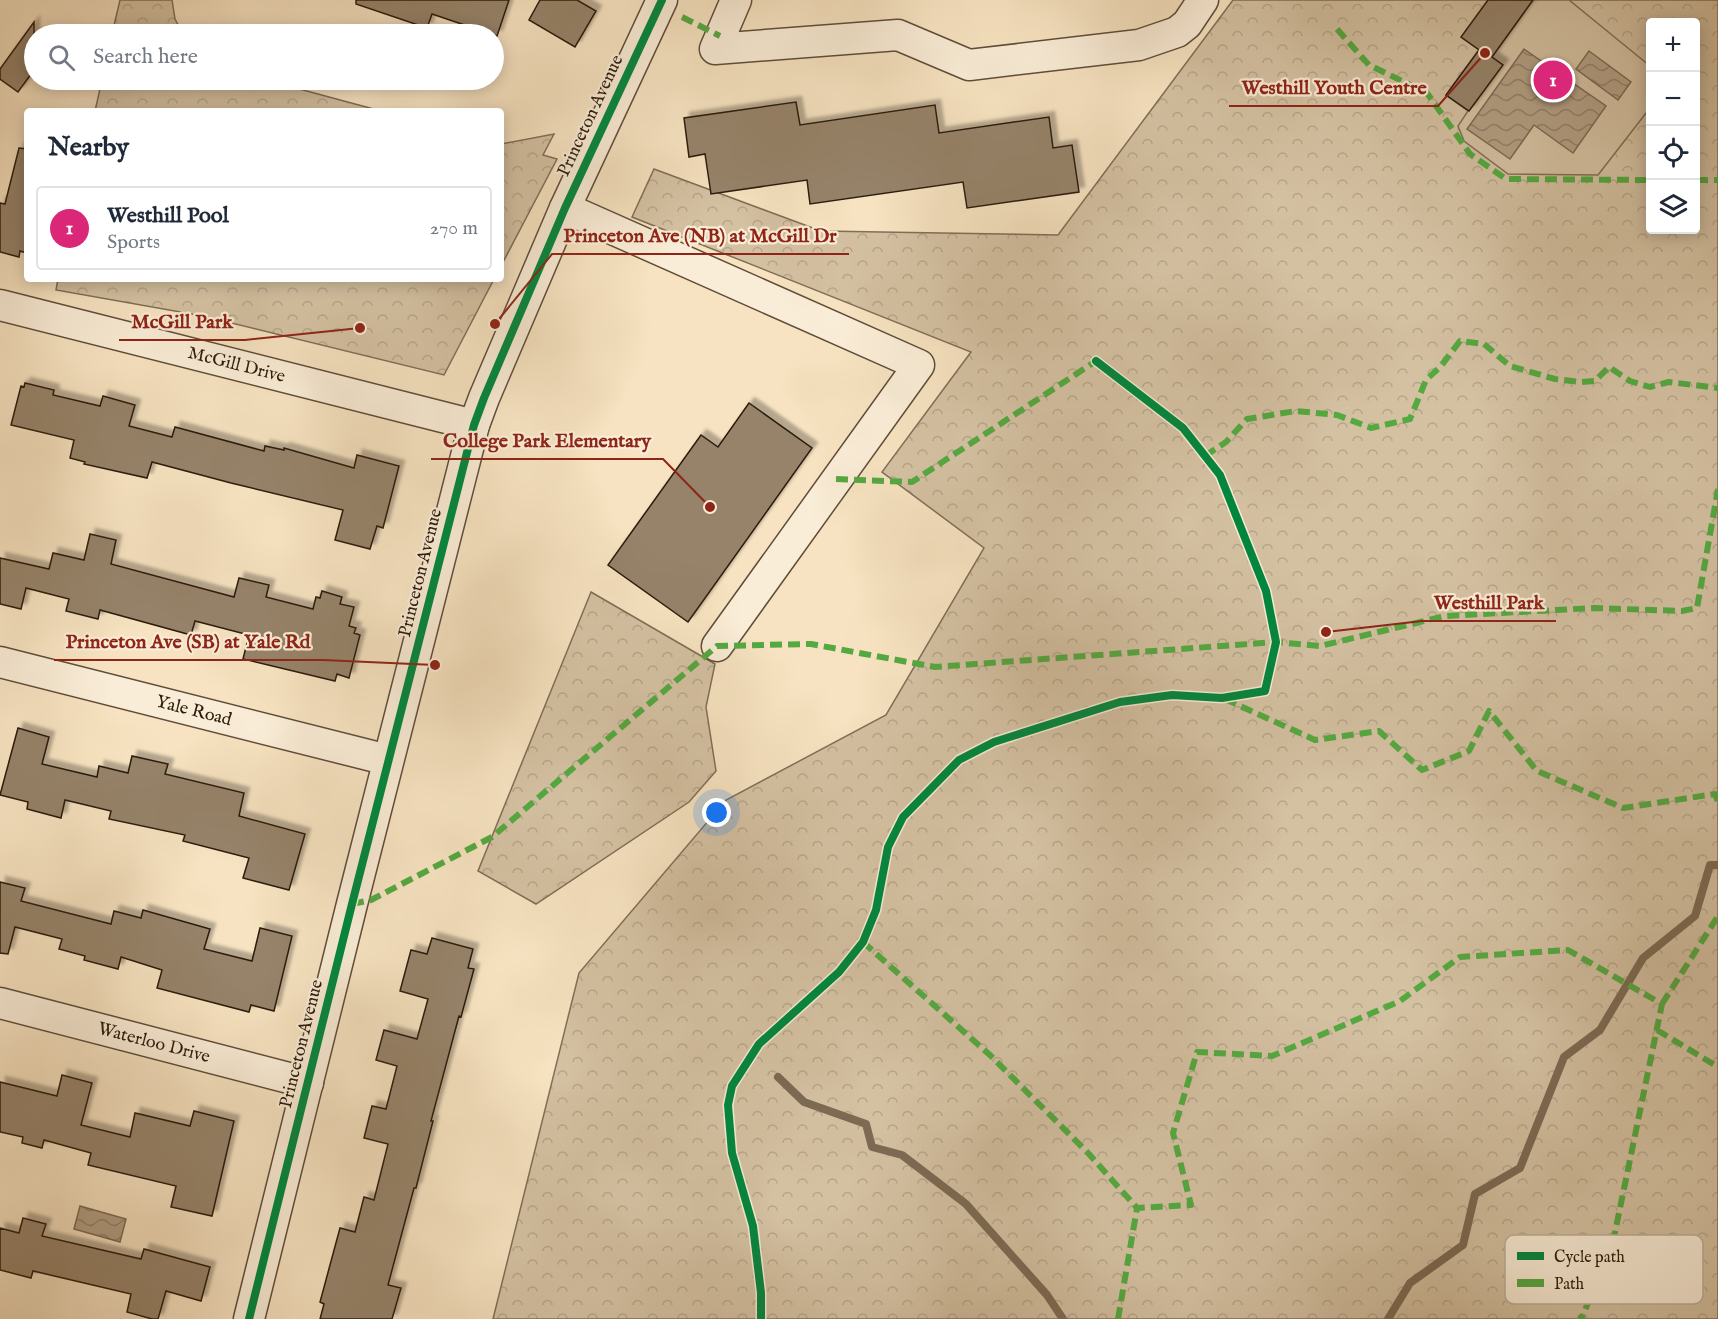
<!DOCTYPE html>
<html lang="en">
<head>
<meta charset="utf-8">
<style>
  :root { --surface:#fff; --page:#f2f2f3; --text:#1f2937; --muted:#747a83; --line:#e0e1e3; --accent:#db2777 }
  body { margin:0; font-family:"IM FELL English",serif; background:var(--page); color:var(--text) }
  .controls { position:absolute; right:18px; top:18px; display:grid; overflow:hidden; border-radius:6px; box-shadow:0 3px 15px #0003 }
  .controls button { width:54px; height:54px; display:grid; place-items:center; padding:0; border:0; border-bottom:2px solid var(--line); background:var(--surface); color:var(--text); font:30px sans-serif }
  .you { position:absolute; left:717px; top:813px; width:21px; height:21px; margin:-15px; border:4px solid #fff; border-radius:50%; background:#1a73e8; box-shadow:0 0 0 9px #1a73e833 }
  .badge { display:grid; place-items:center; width:39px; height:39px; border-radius:50%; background:var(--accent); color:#fff; font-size:20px; font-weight:700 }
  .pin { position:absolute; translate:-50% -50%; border:3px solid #fff; box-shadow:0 2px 6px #0006 }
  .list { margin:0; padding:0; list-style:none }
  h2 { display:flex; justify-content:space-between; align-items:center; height:78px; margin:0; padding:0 24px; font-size:26px }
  h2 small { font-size:20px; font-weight:400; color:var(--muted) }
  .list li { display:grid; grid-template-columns:39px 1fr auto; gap:18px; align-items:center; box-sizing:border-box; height:84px; margin:0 12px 12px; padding:0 12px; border:2px solid var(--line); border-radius:6px }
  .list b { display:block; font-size:22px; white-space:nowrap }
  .list p { margin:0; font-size:20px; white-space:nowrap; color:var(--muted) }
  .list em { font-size:20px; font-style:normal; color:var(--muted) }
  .icon { flex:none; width:33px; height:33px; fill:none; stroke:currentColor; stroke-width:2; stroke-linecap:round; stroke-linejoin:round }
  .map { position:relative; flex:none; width:1718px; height:1319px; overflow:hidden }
  .search { position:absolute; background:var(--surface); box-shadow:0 3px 15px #0003; left:24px; top:24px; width:480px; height:66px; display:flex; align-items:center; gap:15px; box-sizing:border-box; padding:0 21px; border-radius:33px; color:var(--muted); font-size:22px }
  .panel { position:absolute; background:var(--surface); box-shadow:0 3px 15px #0003; left:24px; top:108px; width:480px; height:174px; border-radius:6px }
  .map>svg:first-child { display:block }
</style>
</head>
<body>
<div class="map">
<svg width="1718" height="1319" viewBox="0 0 1718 1319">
  <defs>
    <pattern id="forest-crowns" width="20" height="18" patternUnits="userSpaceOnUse" patternTransform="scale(1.5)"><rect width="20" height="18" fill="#d4c1a2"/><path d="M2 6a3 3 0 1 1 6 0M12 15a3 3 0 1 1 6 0" fill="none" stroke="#b6a58a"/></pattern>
    <pattern id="water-waves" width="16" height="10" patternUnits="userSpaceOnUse" patternTransform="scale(1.5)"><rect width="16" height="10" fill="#b29f84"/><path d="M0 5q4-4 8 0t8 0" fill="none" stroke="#91816a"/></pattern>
    <filter id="shadow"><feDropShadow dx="5.5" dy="-5.5" stdDeviation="1.5" flood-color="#0004"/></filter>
  </defs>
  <rect width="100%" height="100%" fill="#f7e3c1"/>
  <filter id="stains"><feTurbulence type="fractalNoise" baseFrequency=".00333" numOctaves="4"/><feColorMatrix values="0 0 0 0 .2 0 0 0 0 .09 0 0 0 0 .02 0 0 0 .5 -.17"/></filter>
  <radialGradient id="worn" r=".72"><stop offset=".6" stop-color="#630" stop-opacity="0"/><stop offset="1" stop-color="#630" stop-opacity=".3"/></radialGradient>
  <path fill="url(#forest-crowns)" stroke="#806e58" stroke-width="1.5" fill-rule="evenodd" d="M120,0H172L175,19L183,34H112Z
    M1233,0H1718V1319H493L579,973L726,800L886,715L984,548L882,472L971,352L632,217L654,169L821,231L1058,235ZM1650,22H1696V230H1650Z
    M102,80H266L381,111H95Z
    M554,134L543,155L557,159L501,266V144Z
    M58,279H494L444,375L203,316L56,290Z
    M591,592L715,664L706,707L716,771L689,802L536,904L478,871Z"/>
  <path fill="#d4c1a2" stroke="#806e58" stroke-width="1.5" d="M1488,0H1569L1650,66V108L1598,175L1508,174L1464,141L1458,126L1468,111L1446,95L1479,50Z"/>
  <path fill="url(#water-waves)" stroke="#7c6a54" stroke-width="1.5" d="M1524,49L1606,106L1573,153L1534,125L1510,159L1467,129Z
    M1589,51L1631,82L1618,100L1576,69Z
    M80,1206L126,1219L120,1242L74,1229Z"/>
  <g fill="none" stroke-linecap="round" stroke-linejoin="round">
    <path stroke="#7c6a54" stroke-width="8" d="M778,1077L804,1102L866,1124L872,1147L902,1155L966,1204L1047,1295L1063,1319
      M1388,1319L1410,1283L1463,1245L1475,1194L1520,1168L1564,1057L1600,1030L1643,958L1695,916L1710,865H1718"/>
  </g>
  <path fill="#96836b" stroke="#2c1b0d" stroke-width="1.5" filter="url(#shadow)" d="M356,0H509L497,36L432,14L427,28L356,4Z
    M540,0H577L596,11L575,47L529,20Z
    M1488,0H1533L1492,57L1503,65L1469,111L1446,95L1479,50L1461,37Z
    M34,22V70L18,92L0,79V69Z
    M796,102L800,125L935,105L939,133L1049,117L1053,148L1072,145L1079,192L967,208L963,182L810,204L807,180L711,194L705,154L689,157L684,118Z
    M19,148L27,149V253L20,251L19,257L0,252V203L5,204Z
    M25,383L54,390L53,395L100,406L103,396L135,405L129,426L172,437L175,427L264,451L265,446L284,450V448L354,468L357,455L399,466L383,528L377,526L370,549L335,540L343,510L231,483L152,462L147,478L84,464L85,462L70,458L74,440L11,425L21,386L24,387Z
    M749,403L812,448L688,622L608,565L701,435L718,447Z
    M90,534L116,540L111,564L234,597L239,578L269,585L266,597L313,609L316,597L320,598L322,591L342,597L340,604L354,607L349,626L356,628L354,633L360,635L349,678L337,674L335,681L243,659L249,635L195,621L191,635L100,610L98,619L66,611L69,599L26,588L21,609L0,604V558L49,569L53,553L84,560Z
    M18,728L49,737L42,764L97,777L99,766L128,773L132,756L168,764L165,774L244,793L239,816L305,834L289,890L243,878L249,858L183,841L185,835L109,819L111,811L65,800L61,818L27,809L28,802L0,795Z
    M0,882L25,888L21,901L111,924L114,911L141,918L143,910L210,929L204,949L252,961L260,928L292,936L274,1011L251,1005L249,1012L157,988L162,970L121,957L118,969L84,960L85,956L59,949L62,939L15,927L8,954L0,953Z
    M432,938L473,949L468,968L474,969L461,1017L459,1016L431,1121H433L416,1188H414L388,1285L401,1288L392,1319H320L324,1304L320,1302L340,1228L355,1232L364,1197L374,1200L388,1144L364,1138L372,1106L386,1109L397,1066L376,1060L384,1030L417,1039L428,999L400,991L411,950L427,954Z
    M62,1075L92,1083L81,1125L130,1137L135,1113L190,1126L194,1111L234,1121L212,1216L171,1207L176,1186L88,1165L91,1153L44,1140L42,1148L22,1143L23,1137L0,1132V1082L57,1096Z
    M23,1218L46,1224L42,1236L141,1259L144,1249L210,1267L201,1301L166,1291L158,1319H152L127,1312L131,1294L33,1271L31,1278L0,1270V1228L19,1233Z"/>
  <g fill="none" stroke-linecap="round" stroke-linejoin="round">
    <g stroke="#5f4d3a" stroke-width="33">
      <g id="minor">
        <path d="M736,0L715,49L898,35L969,65L1139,45L1177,32L1187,24L1203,0"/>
        <path d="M565,208L919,365L717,646"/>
        <path id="s1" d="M0,305L474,425"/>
        <path id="s2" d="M0,662L388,760"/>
        <path id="s3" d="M0,1003L308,1083"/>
        <path d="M249,1319L352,904L474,425L484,398L565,208L662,0"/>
      </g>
    </g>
    <use href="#minor" stroke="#faedd7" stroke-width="30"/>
    <path stroke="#54a941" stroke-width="6" stroke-dasharray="12 6" stroke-linecap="butt" d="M682,17L720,36
      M1337,29L1369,65L1427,93L1470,154L1506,179L1650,180
      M1696,180H1718
      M1205,456L1226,442L1247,419L1296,411L1337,415L1371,428L1410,419L1426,380L1441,366L1460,341L1484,344L1510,366L1555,379L1581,382L1595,381L1609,367L1630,381L1650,387L1669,382L1718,388
      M836,479L912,482L1096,361L1101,365
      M1225,699L1315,740L1379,731L1422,770L1469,751L1489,711L1537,771L1623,808L1715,794L1718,802
      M352,904L371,900L492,837L717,646L811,644L935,667L1276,642L1320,646L1445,616L1594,608L1682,611L1697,608L1718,489
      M863,942L991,1056L1089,1154L1137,1208L1191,1205L1173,1133L1197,1052L1272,1056L1400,1001L1460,957L1568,950L1662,1004L1612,1247L1582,1317L1579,1319
      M1662,1004L1718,916
      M1657,1030L1718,1067
      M1118,1319L1137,1208"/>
    <g stroke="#faedd7" stroke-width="11">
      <path id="cycleway" d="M249,1319L352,904L474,425L484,398L565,208L662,0
        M761,1319V1293L753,1226L732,1153L728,1105L732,1086L759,1044L839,972L863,942L876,910L888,847L903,817L959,760L994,742L1120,702L1172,695L1222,698L1265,691L1276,642L1266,591L1220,475L1183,428L1096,361"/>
    </g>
    <use href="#cycleway" stroke="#00873e" stroke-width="8"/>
  </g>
  <g text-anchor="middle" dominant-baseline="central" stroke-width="4.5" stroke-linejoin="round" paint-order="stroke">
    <g font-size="18" fill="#2c1b0d" stroke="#faedd7">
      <text transform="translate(591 116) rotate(-65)">Princeton Avenue</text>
      <text stroke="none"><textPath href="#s1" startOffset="244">McGill Drive</textPath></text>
      <text transform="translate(421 573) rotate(-76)">Princeton Avenue</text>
      <text stroke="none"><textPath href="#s2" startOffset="200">Yale Road</textPath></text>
      <text stroke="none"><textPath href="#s3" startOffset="159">Waterloo Drive</textPath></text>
      <text transform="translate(302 1044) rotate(-76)">Princeton Avenue</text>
    </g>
  </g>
  <rect x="1505" y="1235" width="198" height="69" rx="9" fill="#faedd7" stroke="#bcae9a" stroke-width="1.5"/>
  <rect x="1517" y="1252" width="27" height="8" fill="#00873e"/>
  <rect x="1517" y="1279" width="27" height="8" fill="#54a941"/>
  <g font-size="16" fill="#2c1b0d">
    <text x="1554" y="1262">Cycle path</text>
    <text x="1554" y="1289">Path</text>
  </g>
  <path fill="none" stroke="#8f2418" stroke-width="2" d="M1485 53L1438 106H1229M495 324L552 254H849M360 328L245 340H119M710 507L663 459H431M1326 632L1422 621H1556M435 665L323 660H54"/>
  <g fill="#8f2418" stroke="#faedd7" stroke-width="2">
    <circle cx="1485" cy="53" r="6"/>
    <circle cx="495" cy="324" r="6"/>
    <circle cx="360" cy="328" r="6"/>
    <circle cx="710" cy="507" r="6"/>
    <circle cx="1326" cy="632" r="6"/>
    <circle cx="435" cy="665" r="6"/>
  </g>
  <g font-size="20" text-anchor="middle" font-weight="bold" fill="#8f2418" stroke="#faedd7" stroke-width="4.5" stroke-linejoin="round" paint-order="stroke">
    <text x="1334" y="94">Westhill Youth Centre</text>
    <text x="700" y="242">Princeton Ave (NB) at McGill Dr</text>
    <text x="182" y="328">McGill Park</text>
    <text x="547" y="447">College Park Elementary</text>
    <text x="1489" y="609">Westhill Park</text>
    <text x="188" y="648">Princeton Ave (SB) at Yale Rd</text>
  </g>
  <rect width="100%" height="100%" filter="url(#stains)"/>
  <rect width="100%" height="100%" fill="url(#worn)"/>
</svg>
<div class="controls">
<button>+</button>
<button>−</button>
<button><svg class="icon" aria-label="locate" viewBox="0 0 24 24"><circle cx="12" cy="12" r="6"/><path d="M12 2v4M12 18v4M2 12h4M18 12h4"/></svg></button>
<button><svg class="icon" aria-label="layers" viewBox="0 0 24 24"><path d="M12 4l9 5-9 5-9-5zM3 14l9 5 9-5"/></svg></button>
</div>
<div class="you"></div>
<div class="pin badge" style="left:1553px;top:80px">1</div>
<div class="search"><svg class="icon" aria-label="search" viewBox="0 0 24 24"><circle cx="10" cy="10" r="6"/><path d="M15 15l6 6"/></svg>Search here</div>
<section class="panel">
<h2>Nearby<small></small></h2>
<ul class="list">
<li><span class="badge">1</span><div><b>Westhill Pool</b><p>Sports</p></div><em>270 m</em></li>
</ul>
</section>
</div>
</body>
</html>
